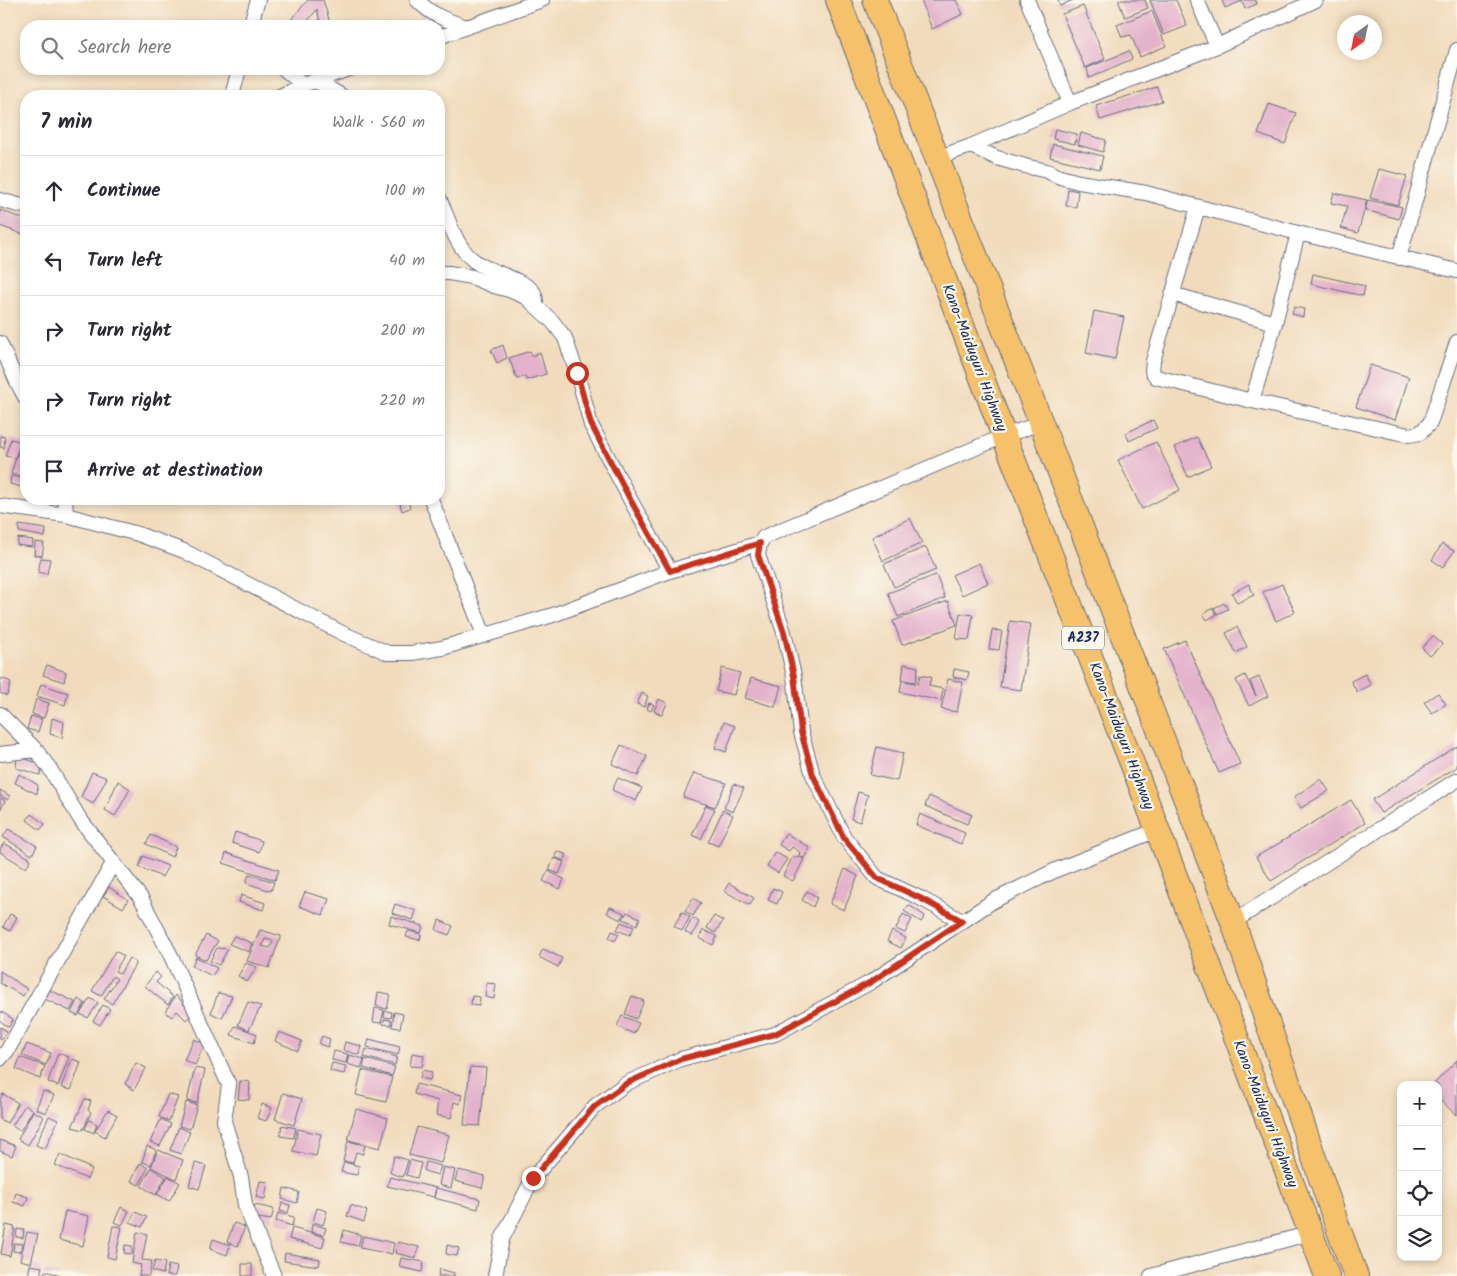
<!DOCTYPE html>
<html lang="en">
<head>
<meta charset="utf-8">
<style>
  :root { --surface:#fff; --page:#f2f2f3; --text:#2b2b33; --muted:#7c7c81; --line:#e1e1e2 }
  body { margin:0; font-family:Kalam,sans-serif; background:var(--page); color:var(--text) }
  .controls { position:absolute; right:15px; bottom:15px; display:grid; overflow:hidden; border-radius:10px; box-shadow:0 2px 8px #0003 }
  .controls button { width:45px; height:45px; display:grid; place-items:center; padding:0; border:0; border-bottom:1px solid var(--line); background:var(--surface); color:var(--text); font:25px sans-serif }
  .compass { position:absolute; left:1337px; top:15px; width:45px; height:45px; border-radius:50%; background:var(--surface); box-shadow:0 2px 8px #0003; rotate:213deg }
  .stop { position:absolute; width:15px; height:15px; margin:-11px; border:4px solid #c8321e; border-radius:50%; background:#fff }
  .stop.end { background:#c8321e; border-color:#fff; box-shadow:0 1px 5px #0008 }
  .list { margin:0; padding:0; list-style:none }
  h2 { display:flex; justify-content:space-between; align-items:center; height:65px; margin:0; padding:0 20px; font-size:21px }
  h2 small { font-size:16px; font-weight:400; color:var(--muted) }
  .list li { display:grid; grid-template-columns:32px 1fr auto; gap:15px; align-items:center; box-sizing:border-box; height:70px; padding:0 20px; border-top:1px solid var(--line) }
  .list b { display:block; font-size:19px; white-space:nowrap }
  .list em { font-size:16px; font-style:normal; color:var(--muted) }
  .icon { flex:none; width:28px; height:28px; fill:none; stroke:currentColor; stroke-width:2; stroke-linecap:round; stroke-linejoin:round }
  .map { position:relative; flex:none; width:1457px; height:1276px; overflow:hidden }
  .search { position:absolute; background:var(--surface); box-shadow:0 2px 8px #0003; left:20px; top:20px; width:425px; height:55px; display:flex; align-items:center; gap:12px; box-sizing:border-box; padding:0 18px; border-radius:20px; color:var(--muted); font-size:19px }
  .panel { position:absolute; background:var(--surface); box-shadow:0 2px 8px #0003; left:20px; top:90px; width:425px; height:415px; border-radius:20px }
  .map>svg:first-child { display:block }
</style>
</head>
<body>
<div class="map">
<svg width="1457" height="1276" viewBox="0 0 1457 1276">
  <rect width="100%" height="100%" fill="#fbf7ec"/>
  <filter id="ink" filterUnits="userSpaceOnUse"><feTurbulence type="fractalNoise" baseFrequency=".02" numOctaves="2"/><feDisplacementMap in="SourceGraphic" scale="10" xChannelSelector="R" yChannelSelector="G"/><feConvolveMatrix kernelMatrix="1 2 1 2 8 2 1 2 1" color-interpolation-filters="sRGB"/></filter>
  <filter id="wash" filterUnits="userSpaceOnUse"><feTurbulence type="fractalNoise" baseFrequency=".0096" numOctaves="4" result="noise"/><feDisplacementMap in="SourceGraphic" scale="20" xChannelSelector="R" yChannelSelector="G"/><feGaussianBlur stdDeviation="1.12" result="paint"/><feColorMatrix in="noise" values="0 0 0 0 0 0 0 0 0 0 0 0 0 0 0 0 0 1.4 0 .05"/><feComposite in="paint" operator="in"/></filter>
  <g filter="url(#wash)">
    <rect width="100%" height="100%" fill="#f1dbbc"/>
    <g id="blocks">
      <path fill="#e3b2cb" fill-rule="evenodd" d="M308,0H323L331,26H321L317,9L308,21H305L307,26H296L292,18Z
        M921,0H956L963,14L932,29Z
        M1058,0H1073L1060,6Z
        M1118,0H1145L1148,8L1125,17Z
        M1150,0H1176L1187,26L1164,35Z
        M1222,0H1255L1257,4L1245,9L1242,1L1225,8Z
        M1083,6L1105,59L1085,68L1062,14Z
        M1152,11L1166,46L1140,57L1131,35L1122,37L1117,25Z
        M1129,51L1132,59L1089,78L1087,68Z
        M1157,87L1162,101L1100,120L1096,106Z
        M128,94L143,95V96H127Z
        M1269,104L1296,113L1285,144L1258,134Z
        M1055,129L1077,134L1075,144L1053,139Z
        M1081,133L1106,140L1103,152L1078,145Z
        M1053,144L1103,156L1100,169L1050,157Z
        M1379,169L1407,176L1398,205L1370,198Z
        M1068,189L1078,191L1076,207L1066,206Z
        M1334,193L1367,200L1358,233L1341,228L1347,206L1331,203Z
        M1368,200L1402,207L1399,219L1365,210Z
        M0,210L26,220L22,234L0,226Z
        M1313,274L1365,286L1363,296L1311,284Z
        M1294,307L1304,309L1303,317L1292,314Z
        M1094,311L1124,317L1115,359L1086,353Z
        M503,345L507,358L497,363L491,350Z
        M530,351L532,356L540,352L546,374L526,380L525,376L517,379L509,358Z
        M1370,365L1409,377L1395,420L1356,407Z
        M1153,420L1157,428L1129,441L1126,433Z
        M0,436L5,437L4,448L0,447Z
        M1197,437L1211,466L1188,477L1175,447Z
        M11,439L26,443V463L22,476L11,474L20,445L15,458L5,456Z
        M1156,442L1180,490L1142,509L1118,460Z
        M11,476L26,479V488L10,484Z
        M408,500L410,508L402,511L400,503Z
        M910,518L922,543L883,561L872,537Z
        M19,525L46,529L45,537L19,532Z
        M18,538L33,540L32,547L17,545Z
        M35,542L44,543L42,556L34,555Z
        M1442,544L1454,551L1443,567L1432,560Z
        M926,547L936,570L894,587L884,564Z
        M41,558L50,559L47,574L38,572Z
        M979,563L988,583L962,595L952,575Z
        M936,575L945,598L898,617L888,593Z
        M1249,584L1254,595L1237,603L1232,593Z
        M1282,584L1295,612L1276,621L1263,592Z
        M948,601L957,625L902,645L893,621Z
        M1224,603L1228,609L1217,614L1214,608Z
        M1213,608L1216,615L1207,620L1203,614Z
        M960,613L973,615L969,640L956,639Z
        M1010,621L1031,624L1021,690L1000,687Z
        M1237,627L1247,647L1236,653L1226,633Z
        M992,630L1002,631L999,650L989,649Z
        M1433,636L1442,644L1430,656L1422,648Z
        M1185,640L1240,764L1219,773L1164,649Z
        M904,664L918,667L916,682L902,680Z
        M47,665L66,672L64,682L43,675Z
        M722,668L740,673L734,695L716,691Z
        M954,669L969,672L967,680L953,677Z
        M1365,674L1371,685L1357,692L1351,681Z
        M920,675L931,677L929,686L943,689L941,701L900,692L902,680L918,684Z
        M1245,675L1256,696L1250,681L1259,677L1268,696L1249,706L1236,680Z
        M2,678L11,682L7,696L0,693V682Z
        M751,678L781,686L775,707L745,698Z
        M948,679L963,682L957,712L941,709Z
        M41,684L68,693L65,705L37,696Z
        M642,693L648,696L644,707L637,704Z
        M1438,693L1446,704L1432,713L1424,702Z
        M36,699L49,703L44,718L32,714Z
        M659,699L667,703L662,715L654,711Z
        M649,703L654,705L651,711L647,709Z
        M31,716L42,719L38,732L27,729Z
        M52,718L64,722L62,738L50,734Z
        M724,722L735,726L726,752L715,748Z
        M621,745L647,756L638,776L612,764Z
        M1457,746V767L1381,813L1372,800Z
        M877,747L903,753L897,781L870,775Z
        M17,756L43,765L40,775L16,768Z
        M92,772L107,778L93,804L81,797Z
        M694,773L726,783L715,807L683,797Z
        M19,774L38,785L37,794L15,783Z
        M618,778L642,788L636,801L612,790Z
        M1321,779L1329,791L1301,808L1294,797Z
        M118,781L130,789L115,816L105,810Z
        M734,784L744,788L733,812L724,808Z
        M0,790L10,796L8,800L0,796Z
        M858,792L868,795L860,822L851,819Z
        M929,796L972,815L967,824L925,806Z
        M0,798L5,801L0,810Z
        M1351,800L1365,823L1271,881L1256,857Z
        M706,805L715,809L701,839L692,835Z
        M723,810L733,815L718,846L708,842Z
        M31,814L45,824L40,830L27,820Z
        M920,814L965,833L961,844L916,825Z
        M8,829L37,846L32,855L3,837Z
        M235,832L262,841L259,852L232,843Z
        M786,833L810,848L804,858L799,855L800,852L792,847L789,851L779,845Z
        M151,835L176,847L172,857L146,844Z
        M4,843L31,859L26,868L0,852V849Z
        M557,851L567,855L564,861L555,857Z
        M775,852L787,859L778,873L767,866Z
        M226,853L279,870L275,880L223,863Z
        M143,856L168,866L162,877L139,867Z
        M793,856L796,858L797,856L804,859L793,881L783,876Z
        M554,858L564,862L559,874L549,870Z
        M845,869L858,876L844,910L830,904Z
        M548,871L564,879L560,889L543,881Z
        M249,874L274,882L271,891L246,883Z
        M729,883L754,898L750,905L724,891Z
        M109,887L128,900L123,908L103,896Z
        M773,888L782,892L777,904L768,900Z
        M807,891L817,897L813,907L802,900Z
        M305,892L329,899L323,915L299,906Z
        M241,895L265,903L263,910L239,902Z
        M693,898L701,903L693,916L685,911Z
        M395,904L416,911L413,920L392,913Z
        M909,905L925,916L921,922L904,911Z
        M610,907L624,913L621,920L607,913Z
        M627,912L640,918L637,925L623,919Z
        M682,912L690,917L682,931L674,926Z
        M10,914L17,917L10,931L3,927Z
        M903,914L912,919L905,933L896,929Z
        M391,916L423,926L421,933L389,924Z
        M714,916L723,921L715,933L707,928Z
        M693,918L699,922L692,936L685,932Z
        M439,920L453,926L449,935L436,930Z
        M621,922L634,927L630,935L617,930Z
        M260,930L281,936L269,968L247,961ZM265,939L273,941L270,948L262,946Z
        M703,930L717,936L713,945L699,938Z
        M408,931L421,934L420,940L406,937Z
        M612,931L619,934L615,941L609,938Z
        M892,931L906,938L901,948L887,941Z
        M206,935L218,941L206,960L195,955Z
        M234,936L252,943L249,952L229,944Z
        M217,948L228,949L219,965L210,961Z
        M543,949L562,958L558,967L539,957Z
        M115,951L124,956L115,971L120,974L129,958L136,963L112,1004L104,999L117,979L113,976L101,996L92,991Z
        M196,957L217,968L212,976L192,966Z
        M246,963L257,967L247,982L238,976Z
        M0,971L27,989L23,996L0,983Z
        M156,972L161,977L156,982L173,997L168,1005L145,986Z
        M487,983L496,984L494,999L485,997Z
        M50,990L75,1002L70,1011L45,999Z
        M378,992L390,994L387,1009L376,1006Z
        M218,993L232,996L222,1018L211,1013Z
        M176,995L192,1014L186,1020L177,1011L172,1017L165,1012Z
        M472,996L480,997L479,1006L471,1005Z
        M632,996L644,1001L636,1019L625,1014Z
        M90,998L98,1003L88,1018L80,1014Z
        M78,999L85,1003L78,1016L71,1013Z
        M248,1002L261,1006L249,1030L238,1025Z
        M103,1005L110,1009L100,1025L93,1021Z
        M375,1008L384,1010L381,1023L373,1022Z
        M0,1011L13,1019L9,1027L0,1021Z
        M385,1011L392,1012L391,1018L384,1017Z
        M394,1012L403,1014L400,1028L392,1027Z
        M622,1016L639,1023L634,1034L617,1026Z
        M384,1019L391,1020V1025L383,1024Z
        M235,1026L257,1034L254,1043L231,1035Z
        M0,1027L7,1031L1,1040L0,1039Z
        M279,1032L302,1041L298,1051L275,1041Z
        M322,1036L330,1039L328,1047L319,1044Z
        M194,1039L205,1044L195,1065L184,1060Z
        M369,1039L400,1047L398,1055L367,1047Z
        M345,1042L361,1046L359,1055L343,1050Z
        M27,1044L51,1053L46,1065L22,1055Z
        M366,1049L397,1057L395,1065L364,1057Z
        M334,1051L348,1054L346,1063L332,1060Z
        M58,1053L69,1057L58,1086L48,1082Z
        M412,1053L424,1055L422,1067L410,1066Z
        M349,1055L364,1059L361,1068L347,1064Z
        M20,1057L45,1066L40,1079L16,1069Z
        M72,1059L81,1062L71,1090L61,1087Z
        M365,1059L395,1067L392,1076L363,1068Z
        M1457,1060V1113L1456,1115L1438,1098V1085H1433Z
        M136,1063L146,1068L134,1090L125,1084Z
        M332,1063L346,1066L344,1074L330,1071Z
        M470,1067L486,1068L480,1126L464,1125Z
        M195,1068L205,1070L197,1103L187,1101Z
        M362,1070L392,1077L386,1102L356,1095Z
        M422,1070L432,1072L430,1080L420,1078Z
        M240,1081L250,1082L249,1100L238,1099Z
        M416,1084L462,1095L460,1104L454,1102L451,1118L436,1115L438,1101L414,1094Z
        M43,1091L54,1095L46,1113L36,1109Z
        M283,1093L302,1099L294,1125L275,1119Z
        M3,1094L18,1103L7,1123L0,1119V1099Z
        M168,1094L178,1097L169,1121L159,1117Z
        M85,1099L91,1101L88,1110L91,1112L83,1130L72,1127Z
        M186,1102L197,1105L190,1129L179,1126Z
        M262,1104L272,1108L266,1121L257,1118Z
        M25,1105L33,1110L20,1131L12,1126Z
        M356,1109L388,1118L380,1148L348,1140Z
        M108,1110L117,1115L105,1137L95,1131Z
        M33,1111L44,1117L28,1145L18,1139Z
        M49,1116L58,1120L45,1149L36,1145Z
        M161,1119L171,1124L160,1146L150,1142Z
        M89,1120L97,1124L94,1133L85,1129Z
        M282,1125L296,1128L294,1138L280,1136Z
        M179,1127L190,1132L181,1154L170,1150Z
        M417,1127L449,1135L441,1163L409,1155Z
        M298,1129L321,1134L316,1156L293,1151Z
        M0,1140L16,1146L12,1156L0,1151Z
        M348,1141L365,1145L363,1154L356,1152L353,1163L343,1161Z
        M147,1146L156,1150L151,1165L142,1162Z
        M158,1150L183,1160L176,1179L151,1167Z
        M60,1154L92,1169L87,1179L55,1165Z
        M394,1156L408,1160L403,1177L390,1173Z
        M410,1160L421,1163L417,1178L406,1175Z
        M344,1162L359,1166L357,1175L341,1172Z
        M426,1162L441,1166L438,1175L424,1171Z
        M140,1163L148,1168L139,1185L131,1181Z
        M195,1163L206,1166L199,1189L189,1186Z
        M443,1167L455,1170L451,1188L439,1185Z
        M151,1168L166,1177L156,1195L141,1186Z
        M458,1170L485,1176L482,1188L455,1181Z
        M168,1176L180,1183L169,1201L157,1194Z
        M390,1177L436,1188L434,1197L387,1186Z
        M260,1181L268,1182L265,1199L256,1197Z
        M284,1188L299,1192L297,1203L282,1199Z
        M436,1188L480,1199L478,1209L434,1198Z
        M16,1193L28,1197L25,1206L13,1202Z
        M282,1203L290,1205L288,1213L280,1211Z
        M255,1205L274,1209L271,1220L252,1217Z
        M351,1205L367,1211L364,1222L347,1216Z
        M121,1207L129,1211L122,1225L114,1222Z
        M317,1208L327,1211L323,1225L313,1222Z
        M65,1211L89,1216L83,1246L59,1240Z
        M135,1212L147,1217L142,1227L130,1222Z
        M278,1213L294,1217L292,1226L276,1221Z
        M234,1223L245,1227L238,1246L227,1242Z
        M312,1224L326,1228L324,1235L311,1232Z
        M6,1225L15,1227L10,1256L1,1254Z
        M113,1226L122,1227L115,1259L107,1257Z
        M292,1228L325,1237L322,1248L289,1239Z
        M17,1229L24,1230L23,1238L16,1237Z
        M344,1230L361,1235L358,1246L341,1242Z
        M27,1232L38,1234L31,1263L20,1260Z
        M137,1232L147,1234L142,1260L152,1261L149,1276H139L141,1265L132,1263Z
        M363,1236L394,1243L392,1254L360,1248Z
        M213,1239L230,1245L227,1255L210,1249Z
        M398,1242L419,1247L416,1258L395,1253Z
        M14,1243L22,1244L20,1252L13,1251Z
        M125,1245L132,1246V1254L124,1253Z
        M447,1245L459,1248L457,1256L446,1254Z
        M285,1253L320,1259L319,1266L284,1261Z
        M401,1258L424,1262L422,1272L399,1267Z
        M155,1261L165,1263L163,1274L152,1271Z
        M242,1264H252V1276H242Z
        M30,1265L42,1267L40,1276H28Z
        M168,1265L177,1267L175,1276H166Z
        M440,1269L454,1273V1276H438Z
        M45,1271L61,1275V1276H43Z"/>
    </g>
  </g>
  <g filter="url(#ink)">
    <use href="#blocks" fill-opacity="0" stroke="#666b7f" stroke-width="1"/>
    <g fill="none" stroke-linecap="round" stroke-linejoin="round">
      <g stroke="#666b7f" stroke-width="16">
        <path id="street" d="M417,0C431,15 448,21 467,27
          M1197,0L1217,46
          M250,26L258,0
          M439,37L542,0
          M284,69L303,85
          M316,81L342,96
          M232,96L239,69
          M280,96L303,85L349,69
          M1070,103L1217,46L1316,0
          M971,146L997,158L1025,166L1047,171L1060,177L1079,182L1146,193L1298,233L1457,271
          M936,158L971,146L1070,103L1027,0
          M439,198C450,221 455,250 479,264C492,272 527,281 534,293C535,295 536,298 536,301
          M0,200L26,207
          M1198,207L1153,361L1152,371L1156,377L1252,401L1275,323L1298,233
          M1399,258L1457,50
          M439,273H449L472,277L494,286L509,290L526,297L553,322L565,338L577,373L591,425L631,501L670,571
          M1172,294L1275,323
          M0,343L17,382L26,399
          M1252,401L1409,435L1420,433L1430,423L1457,342
          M65,499L66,515
          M431,499L484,635
          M0,506L66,515L138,534L184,551L342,633L388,653H412L442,648L553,615L670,571L760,543
          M0,714L36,750L50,769L80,819L141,898L171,956L229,1085L224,1121L241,1177L245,1205L274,1276
          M0,754L36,750
          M962,921L920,898L877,878L844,837L813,775L801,732L794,676L784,632L758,555L760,543L764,537L1004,436L1041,423
          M1233,922L1457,780
          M0,1059L7,1051L113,863
          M495,1276L502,1239L533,1178L595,1106L627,1083L681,1059L775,1034L871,982L993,901L1056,870L1157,830
          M1151,1276L1311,1233"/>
      </g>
      <g stroke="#666b7f" stroke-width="26">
        <path id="highway" d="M838,0L1004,436L1137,776L1327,1276
          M875,0L1041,423L1233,922L1337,1225L1356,1276"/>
      </g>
      <use href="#street" stroke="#fff" stroke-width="14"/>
      <use href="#highway" stroke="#f5c16b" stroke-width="24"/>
    </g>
  </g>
  <g fill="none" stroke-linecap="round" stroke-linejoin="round" filter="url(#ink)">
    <path stroke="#c8321e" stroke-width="6" d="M533,1178L595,1106L627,1083L681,1059L775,1034L871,982L962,921L920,898L877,878L844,838L813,775L801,732L794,676L784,632L758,555L760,543L670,571L631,501L591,424L577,373"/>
  </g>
  <g text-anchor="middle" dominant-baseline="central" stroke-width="4.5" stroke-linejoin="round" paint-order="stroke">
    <rect fill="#fbf7ec" stroke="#5e6b89" stroke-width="1" x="1062" y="626.5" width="42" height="23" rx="4"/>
    <g font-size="14" font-weight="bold" fill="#1b2f5e">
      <text x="1083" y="638">A237</text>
    </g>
    <g font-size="15" fill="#1b2f5e" stroke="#fbf7ec">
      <text transform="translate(974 358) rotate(69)">Kano-Maiduguri Highway</text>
      <text transform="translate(1121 736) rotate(69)">Kano-Maiduguri Highway</text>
      <text transform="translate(1265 1114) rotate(69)">Kano-Maiduguri Highway</text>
    </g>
  </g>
</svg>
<div class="controls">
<button>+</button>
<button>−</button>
<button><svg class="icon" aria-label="locate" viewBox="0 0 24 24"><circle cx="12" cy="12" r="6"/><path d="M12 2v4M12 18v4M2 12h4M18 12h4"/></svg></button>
<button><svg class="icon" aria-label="layers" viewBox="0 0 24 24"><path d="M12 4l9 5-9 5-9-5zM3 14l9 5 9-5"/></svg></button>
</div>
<svg class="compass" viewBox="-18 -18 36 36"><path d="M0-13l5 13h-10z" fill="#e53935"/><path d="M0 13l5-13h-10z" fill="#7c7c81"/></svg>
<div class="stop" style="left:577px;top:373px"></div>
<div class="stop end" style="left:533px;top:1178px"></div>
<div class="search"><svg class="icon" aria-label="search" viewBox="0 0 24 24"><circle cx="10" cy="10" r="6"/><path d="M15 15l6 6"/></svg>Search here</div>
<section class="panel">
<h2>7 min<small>Walk · 560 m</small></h2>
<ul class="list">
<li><svg class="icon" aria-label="ahead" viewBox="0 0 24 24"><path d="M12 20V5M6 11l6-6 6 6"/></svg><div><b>Continue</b></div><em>100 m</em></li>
<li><svg class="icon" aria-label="left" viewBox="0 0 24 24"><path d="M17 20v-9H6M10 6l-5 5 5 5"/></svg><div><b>Turn left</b></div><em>40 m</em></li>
<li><svg class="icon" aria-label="right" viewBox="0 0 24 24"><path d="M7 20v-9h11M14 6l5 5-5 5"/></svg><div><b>Turn right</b></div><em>200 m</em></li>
<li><svg class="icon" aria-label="right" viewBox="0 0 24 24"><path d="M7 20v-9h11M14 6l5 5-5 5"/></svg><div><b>Turn right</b></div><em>220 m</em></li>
<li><svg class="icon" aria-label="arrive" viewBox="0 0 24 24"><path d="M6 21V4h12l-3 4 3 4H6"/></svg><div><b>Arrive at destination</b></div></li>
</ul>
</section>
</div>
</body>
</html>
